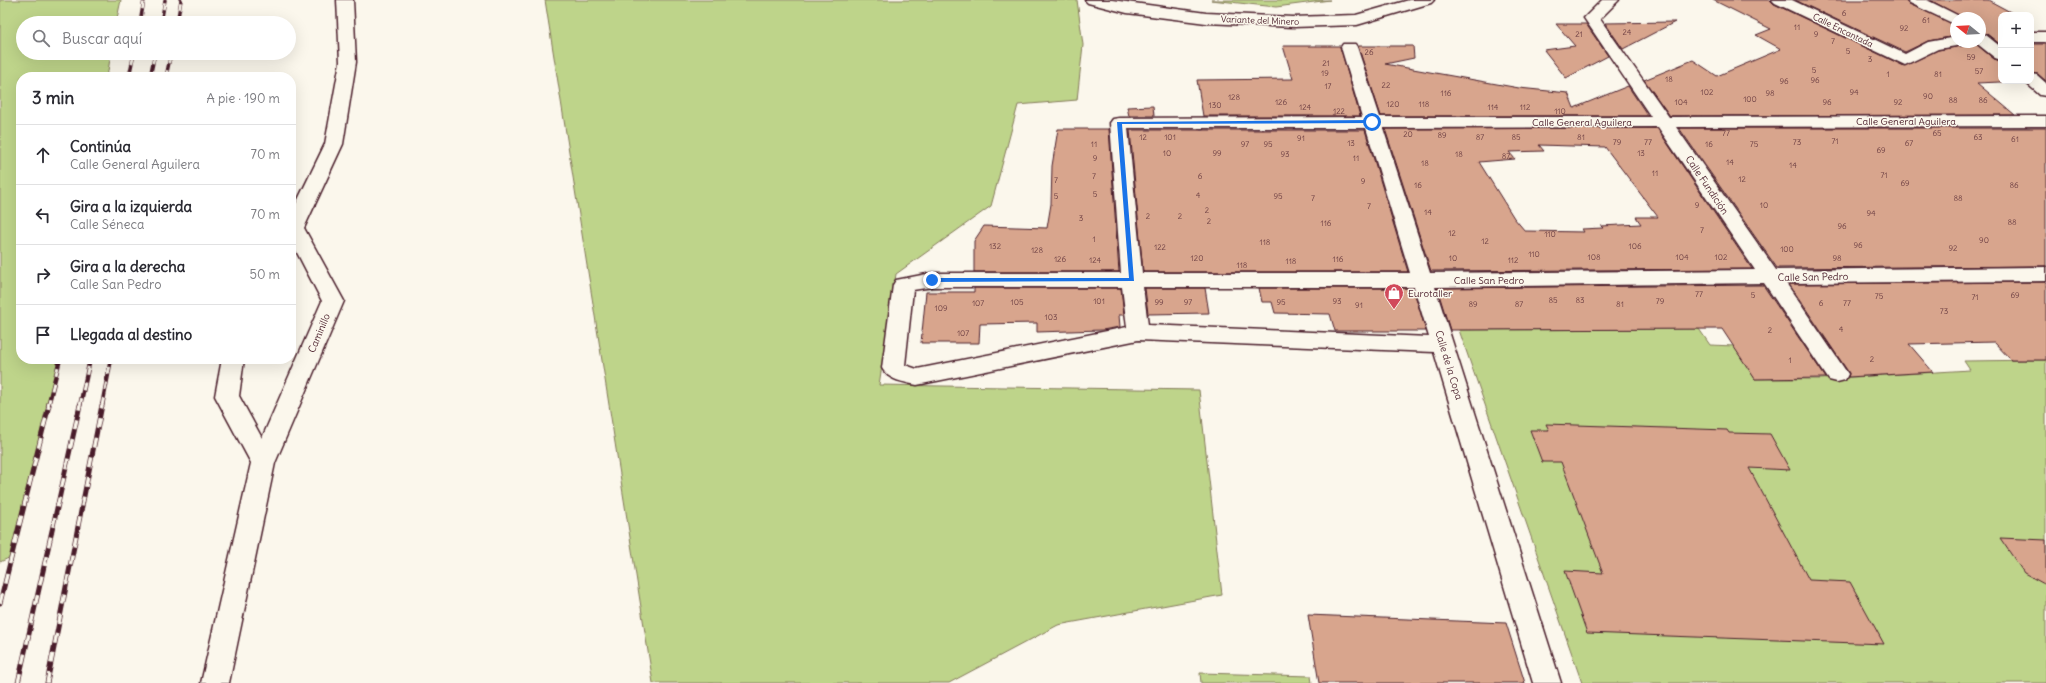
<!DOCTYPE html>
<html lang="es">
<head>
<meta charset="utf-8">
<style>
  :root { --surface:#fff; --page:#f2f2f3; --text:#2b2b33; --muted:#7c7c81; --line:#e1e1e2 }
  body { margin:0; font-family:Delius,sans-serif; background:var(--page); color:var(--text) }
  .controls { position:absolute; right:12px; top:12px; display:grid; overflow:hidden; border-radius:8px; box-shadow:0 4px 16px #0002 }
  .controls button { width:36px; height:36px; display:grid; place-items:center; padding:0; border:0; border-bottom:1px solid var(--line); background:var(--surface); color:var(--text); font:20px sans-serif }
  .compass { position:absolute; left:1950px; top:12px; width:36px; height:36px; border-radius:50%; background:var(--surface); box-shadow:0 4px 16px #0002; rotate:288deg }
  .stop { position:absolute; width:12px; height:12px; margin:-9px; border:3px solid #1a73e8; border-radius:50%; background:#fff }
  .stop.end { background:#1a73e8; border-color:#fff; box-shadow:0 1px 4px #0008 }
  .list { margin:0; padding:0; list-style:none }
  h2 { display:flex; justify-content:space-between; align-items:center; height:52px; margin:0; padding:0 16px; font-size:17px }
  h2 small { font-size:13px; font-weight:400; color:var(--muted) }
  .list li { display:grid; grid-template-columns:26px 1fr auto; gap:12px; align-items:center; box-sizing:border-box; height:60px; padding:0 16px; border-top:1px solid var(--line) }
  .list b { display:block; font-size:15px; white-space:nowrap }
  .list p { margin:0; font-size:13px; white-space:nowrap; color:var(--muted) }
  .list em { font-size:13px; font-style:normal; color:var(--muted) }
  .icon { flex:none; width:22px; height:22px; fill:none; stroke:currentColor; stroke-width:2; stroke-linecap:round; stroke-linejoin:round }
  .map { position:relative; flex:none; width:2046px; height:683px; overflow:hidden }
  .search { position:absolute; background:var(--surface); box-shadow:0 4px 16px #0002; left:16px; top:16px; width:280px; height:44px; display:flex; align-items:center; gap:10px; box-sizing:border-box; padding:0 14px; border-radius:22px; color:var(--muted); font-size:15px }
  .panel { position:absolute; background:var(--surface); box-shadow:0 4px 16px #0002; left:16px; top:72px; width:280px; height:292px; border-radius:16px }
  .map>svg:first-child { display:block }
</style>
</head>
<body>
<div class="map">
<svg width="2046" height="683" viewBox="0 0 2046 683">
  <rect width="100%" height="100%" fill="#fbf7ec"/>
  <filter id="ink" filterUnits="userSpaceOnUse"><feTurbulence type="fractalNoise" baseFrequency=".025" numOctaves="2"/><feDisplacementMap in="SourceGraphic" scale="8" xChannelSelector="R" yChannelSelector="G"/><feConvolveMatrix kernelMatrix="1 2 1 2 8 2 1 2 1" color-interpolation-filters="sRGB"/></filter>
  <g filter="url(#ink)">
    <path fill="#bed48a" stroke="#847a5a" d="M0,0H121L116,23H23V53H111L107,77H21V359H60L13,556L0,562Z
      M545,0H1077L1083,45L1077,100L1018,105L991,206L896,274L879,385L1199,390L1222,595L1058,625L949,683H653Z
      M1211,0H1330L1276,7Z
      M1699,329L1710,345L1734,346L1755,379H1821L1970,370L1964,361L2046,360V683H1582L1459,330Z
      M1200,673L1311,676L1312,683H1201Z"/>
    <path fill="#d8a58d" stroke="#4a1f2b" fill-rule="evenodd" d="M1713,0H1770L1774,4L1904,66L1938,50L1962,46L1965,42H1974L1994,59L2001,61V81H2023L1977,83L2015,115L1670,116L1644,80L1693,60L1717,76L1781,49L1756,35L1771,29Z
      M1795,0H1906L1909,4L1956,25V36L1928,41L1905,52Z
      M1930,0H1988L2016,15H2001V45L1987,34L1980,32V18H1964Z
      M1675,22L1623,49L1605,23Z
      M1556,24H1586L1608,56L1566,78L1544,50L1575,46Z
      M2031,44H2046V81L2038,74L2031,73Z
      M1283,46H1340L1360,116H1203L1197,80L1293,79Z
      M1358,46H1413L1414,58L1385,64L1519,88L1568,93L1574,108L1628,86L1648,116H1381Z
      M1153,106L1154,116H1129L1127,107Z
      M1657,128L1752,269L1431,271L1385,129ZM1539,145L1605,147L1658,217H1636L1641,224L1601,226L1603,228L1582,229L1584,232L1525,231L1514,218L1479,162L1515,159L1509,152L1544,151Z
      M1679,128H2046V266L1777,268Z
      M1058,129H1109L1119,272H974V241L984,226L1047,228L1051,204L1052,166Z
      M1130,130H1365L1408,272H1143Z
      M2046,282V360H2011L1994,342L1909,344L1933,372L1848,377L1849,373L1789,284Z
      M1763,285L1826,378L1755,379L1722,329L1450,330L1437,288Z
      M974,288H1121L1124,315H1119L1120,327L1102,330L1037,332V323L980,324L979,343H921L926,292H974Z
      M1145,288H1205L1209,313L1148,314Z
      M1259,288H1413L1426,331H1335L1330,314L1275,313L1272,302H1262Z
      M1546,424L1727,430L1729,433L1770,434L1790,470L1749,468L1809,580L1850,582L1884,644L1587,633L1565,571L1603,573L1561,462H1542L1530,430H1549Z
      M2000,538L2046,540V585L2024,573Z
      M1308,615L1506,623L1525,683H1319Z"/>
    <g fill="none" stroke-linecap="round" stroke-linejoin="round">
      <g stroke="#4a1f2b" stroke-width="3">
        <path id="street" d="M337,0H353L356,62L343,144L304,228L344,301L275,463L229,683H201L251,463L215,396L222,359H244L239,396L262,438L322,301L291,241V214L325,144L340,62Z
          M1602,0H1619L1600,19L1669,117L2046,116V126L1676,127L1776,270L2046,267V281L1786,283L1848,374L1845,380L1837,382L1829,380L1764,283L1435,287L1561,683H1533L1434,352L1138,340L917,385C904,382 889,381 882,368L893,285L896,280L932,273H1121L1110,123L1113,119L1119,118L1362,117L1341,47L1343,44H1355L1357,47L1380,117H1651L1584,18ZM1658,127L1755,270L1430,273L1383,128ZM1128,128H1366L1410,273H1142ZM932,287H1122L1127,327L917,369L905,365L913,290ZM1143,287H1414L1429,337L1148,325Z
          M1772,0H1792L1905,54L1928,42L1956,37V42H1964L1962,45L1938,49L1905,65L1775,3Z
          M1907,0H1927L1963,18H1956V24L1950,22L1910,3Z
          M2031,32H2046V42H2031Z
          M1980,33L1986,35L2001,47V60L1995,58L1975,42H1980Z
          M2031,74L2037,75L2046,83V96L2040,95L2024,81H2031Z"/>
      </g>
      <g stroke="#4a1f2b" stroke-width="3">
        <path id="secondary" d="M1085,0H1112L1206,13L1293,17L1356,15L1409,0H1434L1431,3L1357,25L1293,27L1206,23L1127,13L1088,3Z"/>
      </g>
      <use href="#street" fill="#fbf7ec" fill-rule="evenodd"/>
      <use href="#secondary" fill="#fbf7ec" fill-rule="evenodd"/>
      <g stroke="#4a1f2b" stroke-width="3.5">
        <path id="rail-far2" d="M140,23L144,0
          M161,23L165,0
          M177,23L181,0
          M129,77L134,53
          M150,77L155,53
          M166,77L171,53"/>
      </g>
      <g stroke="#4a1f2b" stroke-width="4.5">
        <path id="rail-far1" d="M48,406L60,359
          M80,406L90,359
          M102,406L111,359"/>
      </g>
      <g stroke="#4a1f2b" stroke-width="5">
        <path id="rail" d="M0,603L49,405
          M18,683L80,405
          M47,683L102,405"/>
      </g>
      <use href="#rail-far2" stroke="#fbf7ec" stroke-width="2.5" stroke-dasharray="7" stroke-linecap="butt"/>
      <use href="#rail-far1" stroke="#fbf7ec" stroke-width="3" stroke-dasharray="8" stroke-linecap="butt"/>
      <use href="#rail" stroke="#fbf7ec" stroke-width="3.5" stroke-dasharray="10" stroke-linecap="butt"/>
    </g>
  </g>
  <path fill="#1a73e8" d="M1372,120L1374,123L1122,124L1134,281L932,282L929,280L932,278H1129L1117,122Z"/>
  <defs>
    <g id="shop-pin" transform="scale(1)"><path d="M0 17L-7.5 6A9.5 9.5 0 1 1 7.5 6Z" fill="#d1495b" stroke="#fbf7ec"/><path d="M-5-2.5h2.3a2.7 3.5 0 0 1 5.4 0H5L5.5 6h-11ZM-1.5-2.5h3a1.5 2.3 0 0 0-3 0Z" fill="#fff"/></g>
  </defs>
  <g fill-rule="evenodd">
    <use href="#shop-pin" x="1394" y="293"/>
  </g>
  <g text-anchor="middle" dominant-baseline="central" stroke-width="3" stroke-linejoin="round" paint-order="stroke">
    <g font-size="8" fill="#6e4044">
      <text x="1844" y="13">6</text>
      <text x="1926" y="20">61</text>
      <text x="1797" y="27">11</text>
      <text x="1904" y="28">92</text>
      <text x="1627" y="32">24</text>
      <text x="1579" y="34">21</text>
      <text x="1816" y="34">9</text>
      <text x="1833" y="41">7</text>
      <text x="1848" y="51">5</text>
      <text x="1369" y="52">26</text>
      <text x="1971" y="57">59</text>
      <text x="1870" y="59">3</text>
      <text x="1326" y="63">21</text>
      <text x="1814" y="70">5</text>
      <text x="1979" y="71">57</text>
      <text x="1325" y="73">19</text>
      <text x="1888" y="74">1</text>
      <text x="1938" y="74">81</text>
      <text x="1669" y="79">18</text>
      <text x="1815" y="80">96</text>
      <text x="1784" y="81">96</text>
      <text x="1386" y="85">22</text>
      <text x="1328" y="86">17</text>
      <text x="1707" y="92">102</text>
      <text x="1854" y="92">94</text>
      <text x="1446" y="93">116</text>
      <text x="1770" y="93">98</text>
      <text x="1928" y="96">90</text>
      <text x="1234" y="97">128</text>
      <text x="1750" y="99">100</text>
      <text x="1953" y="100">88</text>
      <text x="1983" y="100">86</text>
      <text x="1281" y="102">126</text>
      <text x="1681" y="102">104</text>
      <text x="1827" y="102">96</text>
      <text x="1898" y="102">92</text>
      <text x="1393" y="104">120</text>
      <text x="1424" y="104">118</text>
      <text x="1215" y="105">130</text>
      <text x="1305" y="107">124</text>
      <text x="1493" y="107">114</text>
      <text x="1525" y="107">112</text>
      <text x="1339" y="111">122</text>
      <text x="1560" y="111">110</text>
      <text x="1726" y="133">77</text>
      <text x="1937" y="133">65</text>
      <text x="1408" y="134">20</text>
      <text x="1442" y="135">89</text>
      <text x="1143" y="137">12</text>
      <text x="1170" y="137">101</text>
      <text x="1480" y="137">87</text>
      <text x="1516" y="137">85</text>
      <text x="1581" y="137">81</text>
      <text x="1978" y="137">63</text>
      <text x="1301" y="138">91</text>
      <text x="2015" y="139">61</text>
      <text x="1835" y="141">71</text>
      <text x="1617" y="142">79</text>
      <text x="1648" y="142">77</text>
      <text x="1797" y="142">73</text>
      <text x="1351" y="143">13</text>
      <text x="1909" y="143">67</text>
      <text x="1094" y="144">11</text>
      <text x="1245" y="144">97</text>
      <text x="1268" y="144">95</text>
      <text x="1709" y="144">16</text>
      <text x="1754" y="144">75</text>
      <text x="1881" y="150">69</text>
      <text x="1167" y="153">10</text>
      <text x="1217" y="153">99</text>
      <text x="1641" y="153">13</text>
      <text x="1285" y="154">93</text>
      <text x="1459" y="154">18</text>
      <text x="1506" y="156">87</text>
      <text x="1095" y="158">9</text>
      <text x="1356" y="158">11</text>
      <text x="1730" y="162">14</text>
      <text x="1425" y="163">18</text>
      <text x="1793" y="165">14</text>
      <text x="1655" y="173">11</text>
      <text x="1884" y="175">71</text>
      <text x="1094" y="176">7</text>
      <text x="1200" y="176">6</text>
      <text x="1742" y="179">12</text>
      <text x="1056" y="180">7</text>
      <text x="1363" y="181">9</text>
      <text x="1905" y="183">69</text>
      <text x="1418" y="185">16</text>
      <text x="2014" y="185">86</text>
      <text x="1095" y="194">5</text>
      <text x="1198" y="195">4</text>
      <text x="1056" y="196">5</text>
      <text x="1278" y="196">95</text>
      <text x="1313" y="198">7</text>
      <text x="1958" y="198">88</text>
      <text x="1697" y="205">9</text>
      <text x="1764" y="205">10</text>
      <text x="1369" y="206">7</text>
      <text x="1207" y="210">2</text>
      <text x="1428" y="212">14</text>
      <text x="1871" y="213">94</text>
      <text x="1148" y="216">2</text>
      <text x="1180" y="216">2</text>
      <text x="1081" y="218">3</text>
      <text x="1209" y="221">2</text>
      <text x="2012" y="222">88</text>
      <text x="1326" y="223">116</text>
      <text x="1842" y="226">96</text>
      <text x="1702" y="230">7</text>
      <text x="1452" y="233">12</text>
      <text x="1550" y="234">110</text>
      <text x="1094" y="239">1</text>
      <text x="1984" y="240">90</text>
      <text x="1485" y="241">12</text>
      <text x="1265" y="242">118</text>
      <text x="1858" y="245">96</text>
      <text x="995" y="246">132</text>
      <text x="1635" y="246">106</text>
      <text x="1160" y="247">122</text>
      <text x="1953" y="248">92</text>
      <text x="1787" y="249">100</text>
      <text x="1037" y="250">128</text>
      <text x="1534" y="254">110</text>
      <text x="1594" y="257">108</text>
      <text x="1682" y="257">104</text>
      <text x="1721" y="257">102</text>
      <text x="1197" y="258">120</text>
      <text x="1453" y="258">10</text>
      <text x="1837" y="258">98</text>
      <text x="1060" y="259">126</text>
      <text x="1338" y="259">116</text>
      <text x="1095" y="260">124</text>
      <text x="1513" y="260">112</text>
      <text x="1291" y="261">118</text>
      <text x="1242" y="265">118</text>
      <text x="1699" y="294">77</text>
      <text x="1753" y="295">5</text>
      <text x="2015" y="295">69</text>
      <text x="1879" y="296">75</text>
      <text x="1975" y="297">71</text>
      <text x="1553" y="300">85</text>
      <text x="1580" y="300">83</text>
      <text x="1099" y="301">101</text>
      <text x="1337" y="301">93</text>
      <text x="1660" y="301">79</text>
      <text x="1017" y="302">105</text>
      <text x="1159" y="302">99</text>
      <text x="1188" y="302">97</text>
      <text x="1281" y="302">95</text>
      <text x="978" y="303">107</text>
      <text x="1821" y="303">6</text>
      <text x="1847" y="303">77</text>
      <text x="1473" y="304">89</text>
      <text x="1519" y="304">87</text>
      <text x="1620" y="304">81</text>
      <text x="1359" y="305">91</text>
      <text x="941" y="308">109</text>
      <text x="1944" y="311">73</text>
      <text x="1051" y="317">103</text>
      <text x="1841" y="329">4</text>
      <text x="1770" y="330">2</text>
      <text x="963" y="333">107</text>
      <text x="1872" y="359">2</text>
      <text x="1790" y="360">1</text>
    </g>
    <g font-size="9" fill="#4a1f2b" stroke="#fbf7ec">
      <text transform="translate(1260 20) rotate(2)">Variante del Minero</text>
      <text transform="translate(1843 30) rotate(26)">Calle Encantada</text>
    </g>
    <g font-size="10" fill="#4a1f2b" stroke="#fbf7ec">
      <text x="1906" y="121">Calle General Aguilera</text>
      <text x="1582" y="122">Calle General Aguilera</text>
      <text transform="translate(1707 185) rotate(56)">Calle Fundición</text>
      <text transform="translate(1813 277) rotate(-1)">Calle San Pedro</text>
      <text x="1489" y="280">Calle San Pedro</text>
      <text transform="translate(319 333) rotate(-67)">Caminillo</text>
      <text transform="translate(1449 365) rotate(73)">Calle de la Copa</text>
    </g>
    <g font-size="10" fill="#4a1f2b" stroke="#fbf7ec" text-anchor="start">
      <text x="1408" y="293">Eurotaller</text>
    </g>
  </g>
</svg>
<div class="controls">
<button>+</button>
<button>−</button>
</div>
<svg class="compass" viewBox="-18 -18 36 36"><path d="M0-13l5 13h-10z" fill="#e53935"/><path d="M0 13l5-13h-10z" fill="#7c7c81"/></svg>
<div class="stop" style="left:1372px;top:122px"></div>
<div class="stop end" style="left:932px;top:280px"></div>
<div class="search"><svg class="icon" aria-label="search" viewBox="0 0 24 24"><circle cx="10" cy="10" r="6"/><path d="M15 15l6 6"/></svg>Buscar aquí</div>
<section class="panel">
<h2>3 min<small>A pie · 190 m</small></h2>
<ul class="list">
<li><svg class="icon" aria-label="ahead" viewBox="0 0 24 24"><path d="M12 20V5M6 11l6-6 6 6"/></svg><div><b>Continúa</b><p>Calle General Aguilera</p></div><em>70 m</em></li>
<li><svg class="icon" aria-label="left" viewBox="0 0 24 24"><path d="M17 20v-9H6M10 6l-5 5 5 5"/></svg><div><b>Gira a la izquierda</b><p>Calle Séneca</p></div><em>70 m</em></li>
<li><svg class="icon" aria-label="right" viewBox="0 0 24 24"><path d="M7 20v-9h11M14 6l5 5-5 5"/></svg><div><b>Gira a la derecha</b><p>Calle San Pedro</p></div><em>50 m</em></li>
<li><svg class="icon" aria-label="arrive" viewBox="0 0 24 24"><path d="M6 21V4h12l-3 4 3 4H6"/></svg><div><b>Llegada al destino</b></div></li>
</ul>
</section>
</div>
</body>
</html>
